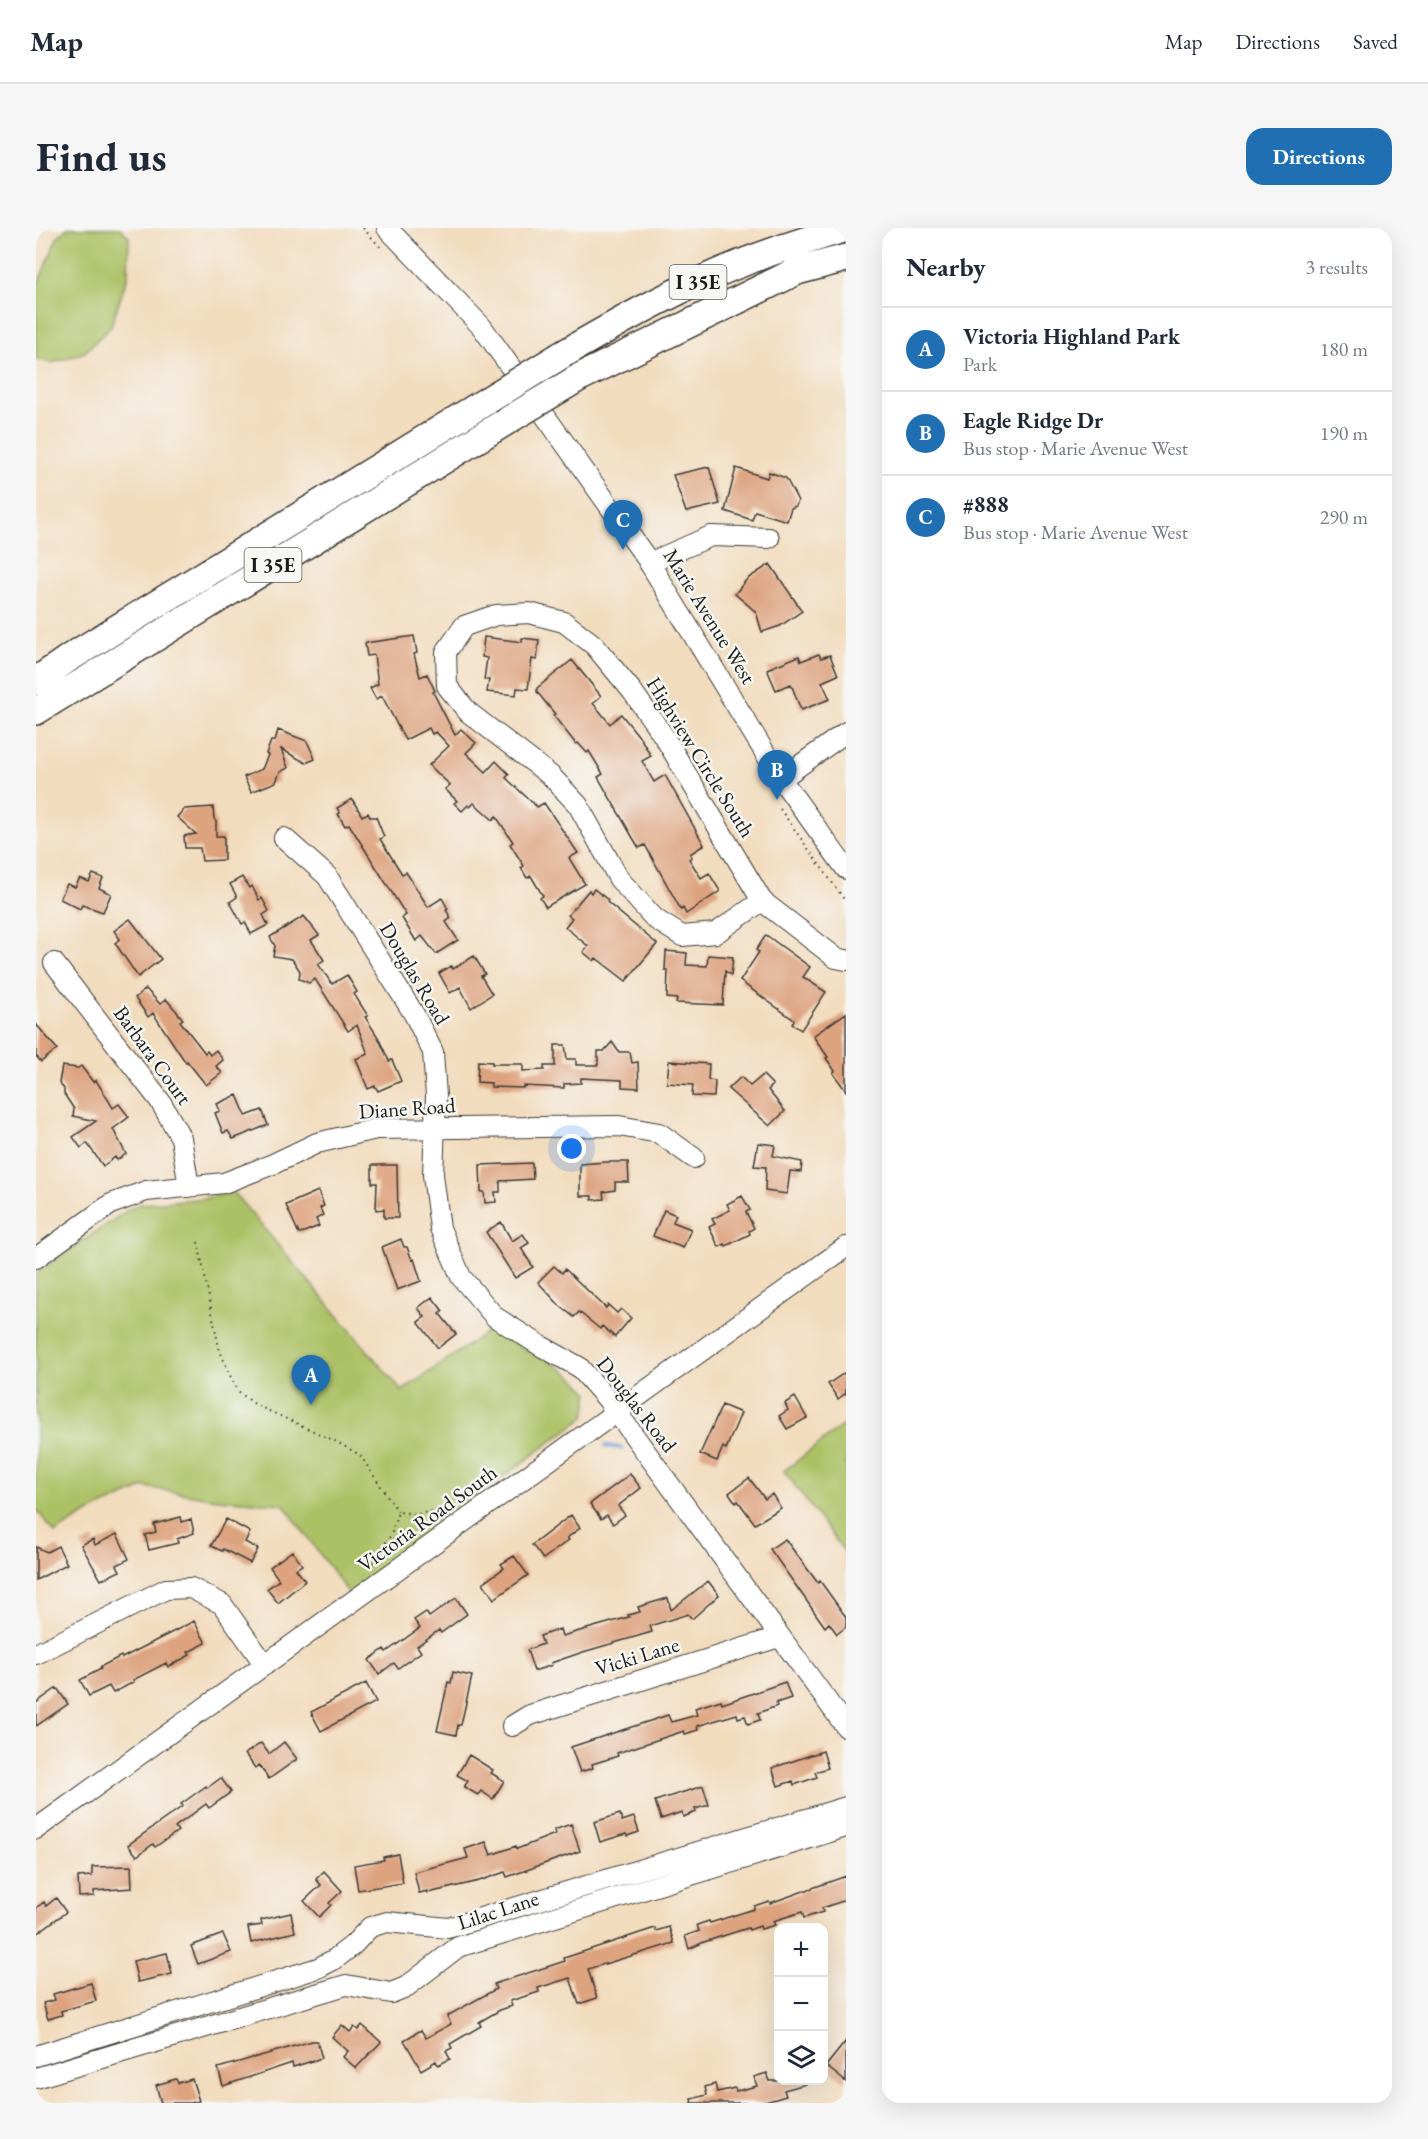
<!DOCTYPE html>
<html lang="en">
<head>
<meta charset="utf-8">
<style>
  :root { --surface:#fff; --page:#f6f6f7; --text:#1f2937; --muted:#747a83; --line:#e0e1e3; --accent:#1f6fb2 }
  body { margin:0; font-family:"EB Garamond",serif; background:var(--page); color:var(--text) }
  .controls { position:absolute; right:18px; bottom:18px; display:grid; overflow:hidden; border-radius:12px; box-shadow:0 6px 24px #0002 }
  .controls button { width:54px; height:54px; display:grid; place-items:center; padding:0; border:0; border-bottom:2px solid var(--line); background:var(--surface); color:var(--text); font:30px sans-serif }
  .you { position:absolute; left:536px; top:921px; width:21px; height:21px; margin:-15px; border:4px solid #fff; border-radius:50%; background:#1a73e8; box-shadow:0 0 0 9px #1a73e833 }
  .badge { display:grid; place-items:center; width:39px; height:39px; border-radius:50%; background:var(--accent); color:#fff; font-size:20px; font-weight:700 }
  .pin { position:absolute; translate:-50% -50px; filter:drop-shadow(0 2px 3px #0008) }
  .pin::after { content:''; position:absolute; top:32px; width:21px; height:18px; background:inherit; clip-path:polygon(0 0,100% 0,50% 100%) }
  .list { margin:0; padding:0; list-style:none }
  h2 { display:flex; justify-content:space-between; align-items:center; height:78px; margin:0; padding:0 24px; font-size:26px }
  h2 small { font-size:20px; font-weight:400; color:var(--muted) }
  .list li { display:grid; grid-template-columns:39px 1fr auto; gap:18px; align-items:center; box-sizing:border-box; height:84px; padding:0 24px; border-top:2px solid var(--line) }
  .list b { display:block; font-size:22px; white-space:nowrap }
  .list p { margin:0; font-size:20px; white-space:nowrap; color:var(--muted) }
  .list em { font-size:20px; font-style:normal; color:var(--muted) }
  .icon { flex:none; width:33px; height:33px; fill:none; stroke:currentColor; stroke-width:2; stroke-linecap:round; stroke-linejoin:round }
  .map { position:relative; flex:none; width:810px; height:1875px; overflow:hidden; border-radius:18px }
  header { display:flex; align-items:center; gap:36px; box-sizing:border-box; height:84px; padding:0 30px; background:var(--surface); border-bottom:2px solid var(--line) }
  header strong { font-size:28px }
  nav { display:flex; gap:33px; margin-inline-start:auto; font-size:21px }
  .intro { display:flex; align-items:center; justify-content:space-between; box-sizing:border-box; height:144px; padding:0 36px }
  h1 { margin:0; font-size:42px }
  .button { padding:15px 27px; border-radius:18px; background:var(--accent); color:#fff; font-size:21px; font-weight:700 }
  main { display:flex; gap:36px; padding:0 36px }
  aside { flex:1; background:var(--surface); border-radius:18px; box-shadow:0 6px 24px #0002 }
  .map>svg:first-child { display:block }
</style>
</head>
<body>
<header>
<strong>Map</strong>
<nav><a>Map</a><a>Directions</a><a>Saved</a></nav>
</header>
<div class="intro"><h1>Find us</h1><a class="button">Directions</a></div>
<main>
<div class="map">
<svg width="810" height="1875" viewBox="0 0 810 1875">
  <rect width="100%" height="100%" fill="#f6f6f2"/>
  <filter id="ink" filterUnits="userSpaceOnUse"><feTurbulence type="fractalNoise" baseFrequency=".0167" numOctaves="2"/><feDisplacementMap in="SourceGraphic" scale="12" xChannelSelector="R" yChannelSelector="G"/><feConvolveMatrix kernelMatrix="1 2 1 2 8 2 1 2 1" color-interpolation-filters="sRGB"/></filter>
  <filter id="wash" filterUnits="userSpaceOnUse"><feTurbulence type="fractalNoise" baseFrequency=".008" numOctaves="4" result="noise"/><feDisplacementMap in="SourceGraphic" scale="24" xChannelSelector="R" yChannelSelector="G"/><feGaussianBlur stdDeviation="1.35" result="paint"/><feColorMatrix in="noise" values="0 0 0 0 0 0 0 0 0 0 0 0 0 0 0 0 0 1.4 0 .05"/><feComposite in="paint" operator="in"/></filter>
  <g filter="url(#wash)">
    <rect width="100%" height="100%" fill="#f2dcbe"/>
    <path fill="#acc165" stroke="#646e40" stroke-width="1.5" d="M31,0H84L93,9L92,47L75,98L49,124L16,135L0,131V61L21,10Z
      M197,964L366,1163L458,1099L485,1119L512,1132L535,1147L553,1165L549,1189L432,1274L314,1367L247,1276L181,1271L109,1259L56,1283L19,1305L0,1281V1046L93,981L106,976L170,970Z
      M810,1195V1326L748,1243Z"/>
    <g fill="none" stroke-linecap="round" stroke-linejoin="round">
      <path stroke="#6e9cd6" stroke-width="4.5" d="M570,1218L586,1220"/>
    </g>
    <g id="blocks">
      <path fill="#dda27e" d="M673,239L684,276L650,284L637,247Z
        M700,240L731,250L733,244L750,250L762,273L760,278L755,280L751,293L719,283L716,292L689,283Z
        M734,336L766,383L744,398L726,404L720,384L699,366L711,351Z
        M378,408L381,425L378,426L384,449L391,446L399,463L397,464L419,507L425,501L440,515L430,525L450,544L460,533L473,546L470,550L501,579L508,575L542,625L533,630L549,656L510,679L504,670L507,668L495,648L491,650L485,640L488,638L474,616L477,614L460,588L457,592L438,575L434,579L432,577L426,583L418,575L421,573L409,561L414,557L393,537L413,518L400,504L396,506L393,500L369,512L346,468L340,471L334,460L342,456L338,427L331,428L329,415Z
        M448,409L486,414V410L503,412L501,432L496,431L492,461L481,460L480,467L451,464L453,452H448L451,430L446,429Z
        M783,426L785,430L794,427L802,447L786,454L794,471L765,482L755,456L740,462L731,441L763,428L765,433Z
        M536,432L565,468L557,475L574,496L585,486L605,511L615,528L606,533L618,554L629,547L668,617L654,626L656,629L653,631L665,650L673,645L684,663L650,686L647,680L645,682L609,617L603,620L597,610L562,549L567,546L553,523L551,525L542,515L540,516L517,487L519,486L501,464V460Z
        M242,502L271,513L279,531L270,535L245,521L252,540L244,544L240,554L215,564L208,549L226,541L232,527L230,526L235,513H239Z
        M316,571L326,588L332,585L334,589H340L348,609L344,611L366,646L370,644L392,679L406,670L412,681L410,682L415,690L410,694L422,712L400,726L386,708L380,713L366,690L370,687L313,596L309,598L302,586L304,585L301,580Z
        M177,579L178,591L180,593V608H188V632L166,633L164,620H149L148,608L160,606L141,589L148,581Z
        M57,646L67,650L63,660L75,666L67,684L46,677L44,681L24,671L31,656L39,659L44,650L53,654Z
        M206,649L213,660L216,658L223,672L226,670L233,683L227,687L232,697L215,706L209,694L206,696L194,674L201,669L194,656Z
        M558,661L572,672L571,674L621,716L590,753L560,730L558,733L547,724L552,718L529,699L536,690L532,687L553,662L555,665Z
        M268,688L283,707L275,712L288,732L282,736L296,756L311,747L321,764L318,766L332,788L329,789L342,809L353,833L356,832L365,853L342,863L339,858L332,861L320,831L332,826L321,797L312,803L279,751L273,755L263,751L264,743L256,731L237,728L239,718L234,709Z
        M94,691L125,731L102,749L79,715L84,711L78,703Z
        M730,707L774,739L767,749L790,764L765,802L756,796L758,792L704,753L723,724L720,722Z
        M630,723L651,725L650,737L671,738L672,727L697,729L695,747L689,743L687,777L640,775L641,771L631,770L632,742H629Z
        M438,728L449,746L445,748L456,766L435,780L424,759L414,765L403,745L415,738L417,741Z
        M110,761L124,776L130,771L136,778L147,791L144,793L169,825L171,823L174,827L180,822L187,832L180,838L186,845L170,857L151,833L150,835L117,785L112,789L99,770Z
        M810,785V863L797,845L799,843L790,830L792,829L777,808Z
        M0,796L21,821L5,834L0,828Z
        M576,814L583,824H594L596,835L602,834L603,860L586,859V852L545,850V855L528,856V860L487,858V860L455,859V855L441,854L442,833L456,834V836H487V843L508,842V838H519V817H529L531,831H540V837H562V823H568Z
        M633,833L673,836L672,852L679,853L678,869L656,868L657,857L631,855Z
        M26,838L42,840L45,838L57,854L60,852L77,880L83,876L93,889L77,901L90,926L81,932L79,929L67,938L51,915L45,920L37,909L60,893L37,888L38,881L28,866V861L23,855Z
        M727,847L737,857L732,862L749,883L734,898L692,861L705,849L714,858Z
        M201,867L210,888L226,882L232,897L197,911L192,903L187,905L179,885L184,883L181,876Z
        M722,915L739,917L737,928L766,934L765,944L754,943L751,966L729,963L730,939L718,938Z
        M570,934H592L593,954H579V962L567,964L568,971L556,972V968H544V936Z
        M496,935L497,951L464,953V964H459L460,974L449,975L448,964H445L444,937Z
        M336,937H361L362,990H348V981L340,982L341,955H336Z
        M282,963L288,978L284,980L287,987L280,991L283,998L263,1006L250,977Z
        M706,968L714,982L710,984L718,1000L713,1003L714,1006L690,1018L689,1016L683,1019L673,999L679,996L676,991L694,982L691,976Z
        M628,982L640,987L637,994L655,1001L647,1020L617,1008Z
        M465,994L476,1013L487,1006L493,1015L485,1020L497,1039L479,1050L450,1004Z
        M365,1011L368,1019H371L376,1032L378,1031L385,1053L361,1062L346,1019Z
        M518,1038L526,1045L529,1041L570,1080L572,1077L581,1085L585,1081L595,1090L579,1109L566,1098L564,1101L543,1084L538,1089L524,1078L502,1054Z
        M396,1069L407,1083L404,1086L420,1106L402,1120L382,1094L389,1089L382,1080Z
        M810,1144V1165L802,1171L792,1156Z
        M759,1169L771,1190L751,1201L743,1188L752,1182L749,1175Z
        M686,1177L705,1185L690,1221L687,1219L681,1233L664,1226Z
        M594,1246L605,1260L582,1278L589,1287L577,1296L571,1287L565,1291L554,1276Z
        M713,1250L729,1271L736,1266L745,1280L719,1296L702,1273L700,1275L693,1265Z
        M535,1287L544,1300L531,1310L533,1312L507,1331L496,1317Z
        M145,1289L146,1294L155,1291L158,1305L141,1311L142,1315L113,1322L109,1307L120,1304L118,1296Z
        M190,1291L214,1304L209,1314L222,1321L214,1335L187,1321L186,1323L175,1318Z
        M81,1306L93,1331L81,1337L84,1343L65,1352L45,1317L57,1311L59,1317Z
        M749,1311L782,1355L784,1353L810,1389V1399L801,1406L793,1395L789,1399L734,1321Z
        M22,1318L31,1336L0,1352V1319L11,1324Z
        M256,1323L266,1337L260,1341L269,1353L242,1375L231,1361L243,1352L234,1339Z
        M478,1328L492,1347L458,1371L447,1355L468,1340L465,1336Z
        M672,1353L683,1367L656,1391L652,1386L614,1398L616,1404L547,1424L515,1435L516,1437L498,1443L491,1422L507,1416L504,1408L524,1401L526,1408L593,1389L592,1387L604,1384L602,1379L632,1370L635,1382Z
        M420,1370L431,1386L405,1405L403,1402L381,1418L385,1424L362,1440L358,1435L343,1446L333,1432L348,1421L350,1424L384,1400L378,1392L390,1384L393,1389Z
        M158,1393L170,1415L152,1424L154,1427L132,1439L130,1435L97,1452L98,1454L77,1465L73,1458L53,1468L44,1452L65,1441L64,1439L85,1428L86,1430Z
        M417,1444L436,1448L425,1497H422L420,1507L401,1503L412,1454L415,1455Z
        M749,1454L755,1470L740,1475L741,1478L722,1485L724,1492L712,1496L709,1488L702,1490L701,1486L661,1498L662,1502L649,1506L648,1503L581,1525L582,1528L556,1536L557,1540L544,1544L535,1519L632,1487L635,1494L661,1487L659,1480L685,1472L686,1476Z
        M330,1455L340,1474L285,1503L275,1484Z
        M21,1460L32,1476L0,1498V1475Z
        M248,1514L261,1531L233,1551L223,1537L219,1540L209,1526L225,1515L233,1526Z
        M787,1523L792,1540L779,1544L781,1549L758,1557L757,1553L742,1558L736,1540Z
        M433,1527L457,1542L455,1545L468,1553L457,1571L445,1563L442,1567L428,1559L432,1553L421,1547Z
        M185,1550L195,1564L173,1580L170,1576L139,1599L142,1603L119,1619L117,1616L101,1628L92,1617L147,1578L145,1576L170,1558L171,1560Z
        M667,1558L673,1577L659,1581L660,1584L647,1589L646,1584L625,1591L619,1573Z
        M584,1586L586,1593L598,1589L603,1604L591,1608L590,1606L564,1614L558,1594Z
        M535,1596L544,1623L471,1649L469,1644L443,1653L392,1665V1663L383,1665L378,1644L432,1630L429,1621L450,1614L455,1627L480,1618L481,1621L519,1606L518,1602Z
        M362,1626L367,1655L322,1662L318,1637L348,1632L347,1629Z
        M95,1638L96,1660L58,1663V1668L43,1669L42,1649L56,1648V1639Z
        M288,1643L306,1663L293,1675L295,1677L283,1689L268,1673L285,1657L280,1651Z
        M810,1648V1672L786,1680L787,1684L768,1690L766,1684L737,1693L739,1697L725,1701L724,1698L713,1702L712,1700L668,1714L653,1721L649,1708L663,1703L661,1697L673,1693L674,1695L718,1681V1678L733,1673L734,1675Z
        M20,1670L30,1684L0,1706V1680L8,1674L10,1678Z
        M255,1685L259,1704L215,1715L212,1699L226,1697L225,1692Z
        M633,1699L638,1715L552,1741L561,1770L543,1776L534,1750L502,1760L503,1764L474,1773L476,1778L464,1782L443,1794L445,1798L414,1816L416,1820L410,1823L414,1831L402,1837L400,1833L385,1842L368,1812L385,1802L390,1810L415,1796L411,1788L460,1761L458,1756L529,1733L528,1730L619,1700L620,1703Z
        M187,1706L195,1724L162,1736L155,1718Z
        M131,1725L136,1746L102,1754L97,1733Z
        M55,1755L60,1773L25,1783L26,1787L12,1791L7,1775L19,1772L17,1766Z
        M306,1797L314,1804L318,1799L322,1802L326,1797L345,1814L320,1840L307,1829L312,1823L296,1809Z
        M276,1813H281L286,1830L257,1839L256,1835L187,1858L182,1840Z
        M810,1813V1854L790,1838Z
        M731,1845L734,1853L770,1852V1856L748,1862L750,1868L726,1875H656L655,1871L671,1867L669,1859L679,1856L681,1864L699,1860L700,1863L721,1858L718,1849Z
        M140,1851L142,1855L156,1851L163,1873L155,1875H125L120,1857Z"/>
    </g>
  </g>
  <g filter="url(#ink)">
    <use href="#blocks" fill-opacity="0" stroke="#3c3934" stroke-width="1.5"/>
    <g fill="none" stroke-linecap="round" stroke-linejoin="round">
      <g stroke="#3c3934" stroke-width="22">
        <path id="minor" d="M351,0L446,99L500,175L611,331L745,551L810,641
          M613,335L675,308L733,310
          M745,551L810,504
          M248,610L291,648L378,786L397,824L400,868L397,947L404,1000L425,1049L459,1089L505,1118L543,1139L572,1172L810,1499
          M726,673L680,705L646,708L619,691L583,651L542,577L515,548L432,484L411,458L410,424L428,398L460,387L493,385L528,394L558,417L596,463L629,510L726,673L800,730L810,732
          M18,735L124,873L145,910L153,959
          M0,1030L75,976L110,963L188,955L237,936L281,915L340,901L583,898L623,905L658,930
          M0,1426L130,1361L155,1360L186,1376L229,1437
          M476,1498L494,1487L743,1409
          M0,1601L810,1019
          M0,1828L282,1740L299,1731L317,1717L334,1699L351,1694L412,1700L810,1579
          M0,1850L310,1757L355,1765L370,1759L422,1719L810,1599"/>
      </g>
      <g stroke="#3c3934" stroke-width="30">
        <path id="highway" d="M524,128C570,101 617,74 666,52C713,30 761,15 810,0
          M544,149L761,43L810,30
          M0,453L33,430L452,172
          M0,483L474,191"/>
      </g>
      <path stroke="#3c3934" stroke-width="2" stroke-dasharray="1.5 4.5" stroke-linecap="butt" d="M327,0L346,21
        M744,581L810,674
        M162,1014L183,1120L196,1152L204,1165L220,1177L297,1212L324,1227L362,1284
        M333,1340L355,1307L362,1284L382,1286L420,1278"/>
      <use href="#minor" stroke="#fff" stroke-width="20"/>
      <use href="#highway" stroke="#fff" stroke-width="27"/>
      <g stroke="#3c3934" stroke-width="30" stroke-linecap="butt">
        <path id="highway-bridge" d="M452,172L524,128
          M474,191L544,149"/>
      </g>
      <use href="#highway-bridge" stroke="#fff" stroke-width="27"/>
    </g>
  </g>
  <g text-anchor="middle" dominant-baseline="central" stroke-width="5" stroke-linejoin="round" paint-order="stroke">
    <g fill="#f6f6f2" stroke="#5d5d5c" stroke-width="1.5">
      <rect x="633.5" y="37" width="57" height="34" rx="4.5"/>
      <rect x="208.5" y="320" width="57" height="34" rx="4.5"/>
    </g>
    <g font-size="20" font-weight="bold" fill="#1c1c1c">
      <text x="662" y="54">I 35E</text>
      <text x="237" y="337">I 35E</text>
    </g>
    <g font-size="21" fill="#1c1c1c" stroke="#f6f6f2">
      <text transform="translate(674 388) rotate(58)">Marie Avenue West</text>
      <text transform="translate(665 529) rotate(58)">Highview Circle South</text>
      <text transform="translate(379 745) rotate(59)">Douglas Road</text>
      <text transform="translate(117 827) rotate(54)">Barbara Court</text>
      <text transform="translate(371 880) rotate(-4)">Diane Road</text>
      <text transform="translate(601 1176) rotate(52)">Douglas Road</text>
      <text transform="translate(391 1290) rotate(-36)">Victoria Road South</text>
      <text transform="translate(601 1428) rotate(-17)">Vicki Lane</text>
      <text transform="translate(462 1682) rotate(-18)">Lilac Lane</text>
    </g>
  </g>
</svg>
<div class="controls">
<button>+</button>
<button>−</button>
<button><svg class="icon" aria-label="layers" viewBox="0 0 24 24"><path d="M12 4l9 5-9 5-9-5zM3 14l9 5 9-5"/></svg></button>
</div>
<div class="you"></div>
<div class="pin badge" style="left:275px;top:1177px">A</div>
<div class="pin badge" style="left:741px;top:572px">B</div>
<div class="pin badge" style="left:587px;top:322px">C</div>
</div>
<aside>
<h2>Nearby<small>3 results</small></h2>
<ul class="list">
<li><span class="badge">A</span><div><b>Victoria Highland Park</b><p>Park</p></div><em>180 m</em></li>
<li><span class="badge">B</span><div><b>Eagle Ridge Dr</b><p>Bus stop · Marie Avenue West</p></div><em>190 m</em></li>
<li><span class="badge">C</span><div><b>#888</b><p>Bus stop · Marie Avenue West</p></div><em>290 m</em></li>
</ul>
</aside>
</main>
</body>
</html>
